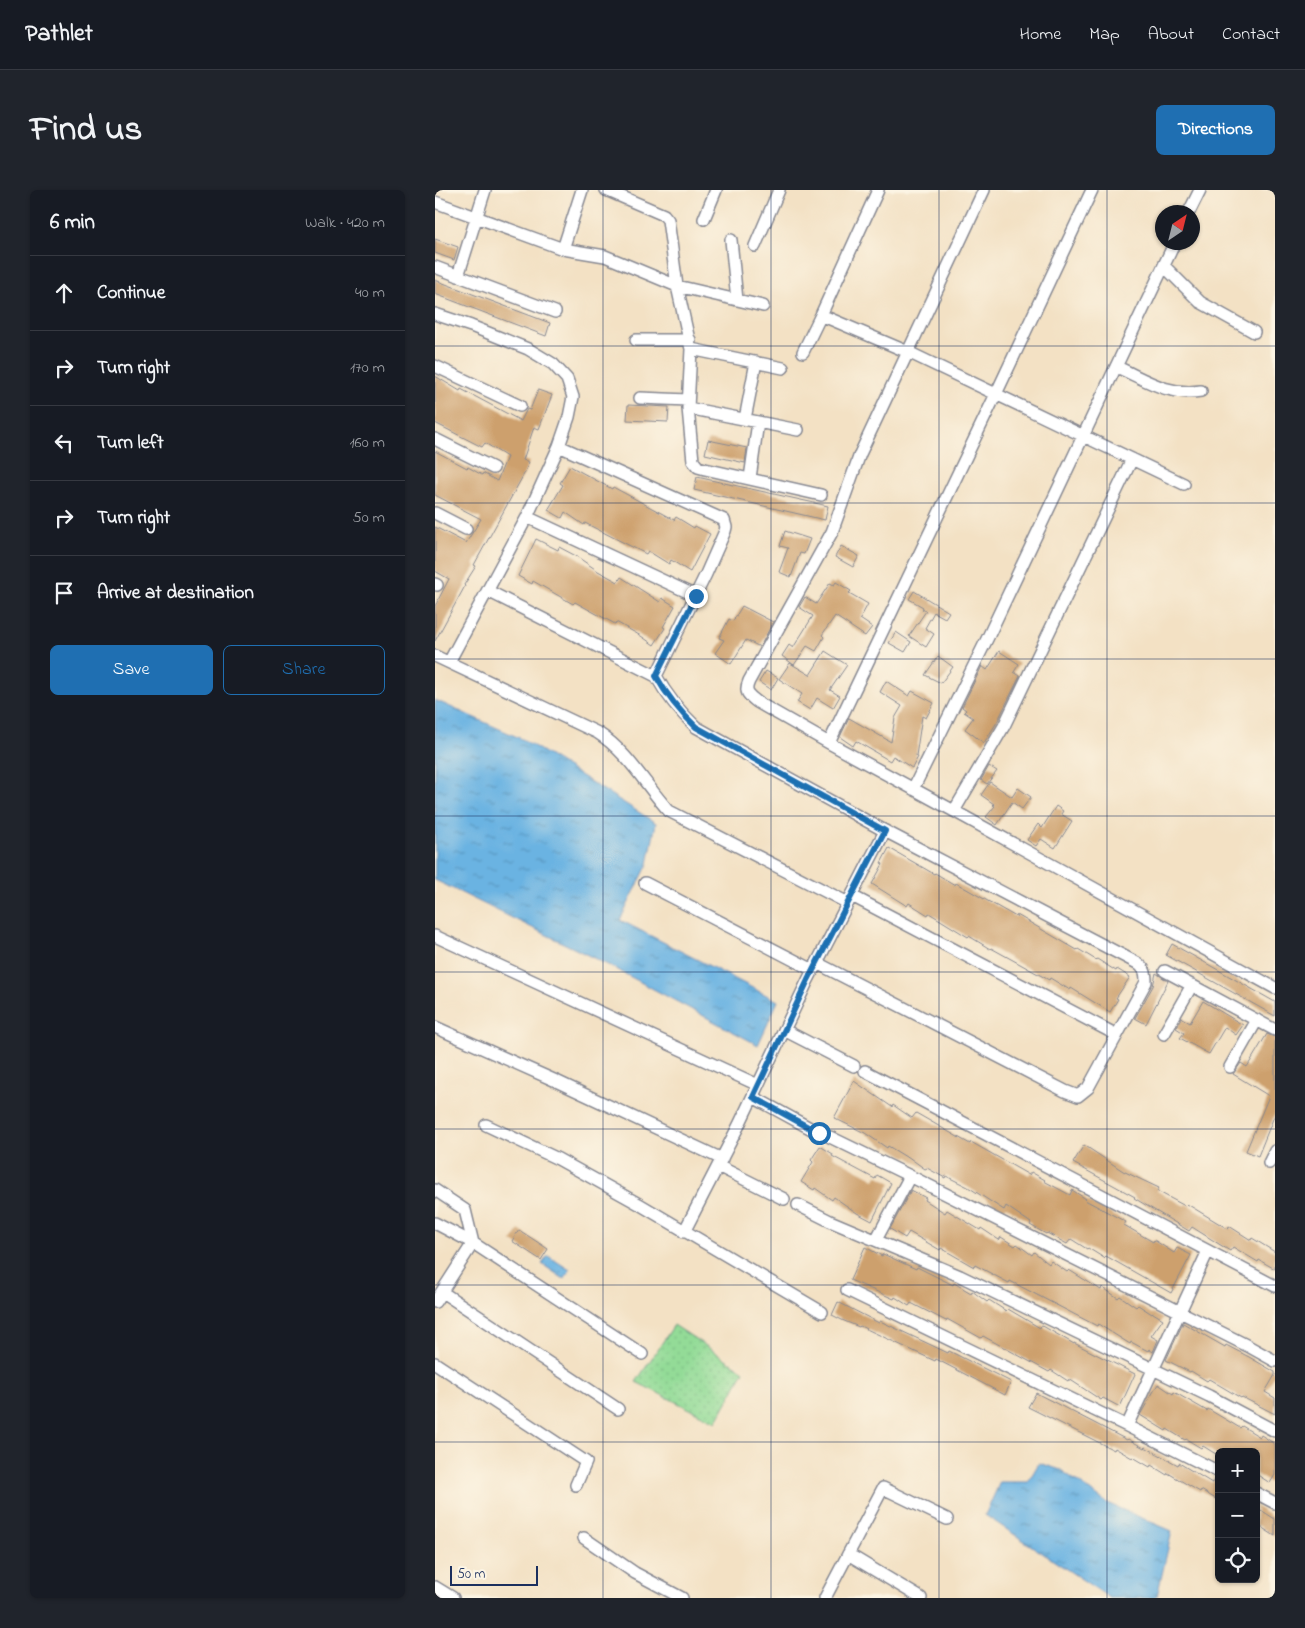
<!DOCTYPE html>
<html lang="en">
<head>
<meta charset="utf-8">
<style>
  :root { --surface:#171b24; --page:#20242c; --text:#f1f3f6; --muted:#9ea1a6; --line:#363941; --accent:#1f6fb2 }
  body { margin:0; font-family:"Indie Flower",sans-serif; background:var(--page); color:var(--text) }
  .controls { position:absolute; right:15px; bottom:15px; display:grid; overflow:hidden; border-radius:8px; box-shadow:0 1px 4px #0004 }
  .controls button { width:45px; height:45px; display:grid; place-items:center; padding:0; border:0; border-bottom:1px solid var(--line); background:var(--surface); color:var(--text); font:25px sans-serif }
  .compass { position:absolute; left:720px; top:15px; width:45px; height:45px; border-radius:50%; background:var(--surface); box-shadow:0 1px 4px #0004; rotate:35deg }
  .scale { position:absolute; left:15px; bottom:12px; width:88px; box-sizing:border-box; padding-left:5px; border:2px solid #1b2f5e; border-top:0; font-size:14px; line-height:18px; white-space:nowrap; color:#1b2f5e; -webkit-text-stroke:4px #fcf5e5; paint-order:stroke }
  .stop { position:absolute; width:15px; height:15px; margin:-11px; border:4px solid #1f6fb2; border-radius:50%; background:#fff }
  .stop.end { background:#1f6fb2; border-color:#fff; box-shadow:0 1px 5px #0008 }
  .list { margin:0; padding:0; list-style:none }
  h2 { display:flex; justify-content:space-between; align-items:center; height:65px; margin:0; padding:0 20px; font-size:21px }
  h2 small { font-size:16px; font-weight:400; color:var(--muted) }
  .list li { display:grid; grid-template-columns:32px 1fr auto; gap:15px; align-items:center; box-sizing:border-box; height:75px; padding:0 20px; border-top:1px solid var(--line) }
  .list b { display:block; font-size:19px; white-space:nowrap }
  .list em { font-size:16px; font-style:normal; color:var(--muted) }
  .actions { display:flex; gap:10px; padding:15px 20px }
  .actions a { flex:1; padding:11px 0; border:1px solid var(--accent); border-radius:8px; text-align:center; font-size:18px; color:var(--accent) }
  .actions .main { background:var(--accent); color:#fff }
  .icon { flex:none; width:28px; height:28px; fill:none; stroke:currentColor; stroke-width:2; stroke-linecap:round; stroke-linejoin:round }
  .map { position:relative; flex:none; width:840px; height:1408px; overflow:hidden; border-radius:8px }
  header { display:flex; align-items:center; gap:30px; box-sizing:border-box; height:70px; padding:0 25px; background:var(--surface); border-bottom:1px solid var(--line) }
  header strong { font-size:24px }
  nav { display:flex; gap:28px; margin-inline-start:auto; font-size:18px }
  .intro { display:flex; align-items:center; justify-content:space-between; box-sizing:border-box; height:120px; padding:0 30px }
  h1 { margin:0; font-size:35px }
  .button { padding:12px 22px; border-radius:8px; background:var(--accent); color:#fff; font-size:18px; font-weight:700 }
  main { display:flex; gap:30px; padding:0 30px }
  aside { flex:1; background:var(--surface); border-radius:8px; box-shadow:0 1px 4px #0004 }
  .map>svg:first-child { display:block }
</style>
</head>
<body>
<header>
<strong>Pathlet</strong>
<nav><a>Home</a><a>Map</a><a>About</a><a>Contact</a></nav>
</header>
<div class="intro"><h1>Find us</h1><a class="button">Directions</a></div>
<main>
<aside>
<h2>6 min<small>Walk · 420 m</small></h2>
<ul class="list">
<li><svg class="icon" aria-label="ahead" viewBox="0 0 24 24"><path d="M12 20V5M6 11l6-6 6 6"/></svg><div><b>Continue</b></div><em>40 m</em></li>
<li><svg class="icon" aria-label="right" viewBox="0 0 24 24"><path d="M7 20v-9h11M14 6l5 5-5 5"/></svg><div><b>Turn right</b></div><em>170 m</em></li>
<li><svg class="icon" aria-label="left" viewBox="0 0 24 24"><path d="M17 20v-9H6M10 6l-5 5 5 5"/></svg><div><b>Turn left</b></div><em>160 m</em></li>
<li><svg class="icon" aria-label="right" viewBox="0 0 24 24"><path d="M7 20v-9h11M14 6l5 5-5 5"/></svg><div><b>Turn right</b></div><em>50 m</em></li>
<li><svg class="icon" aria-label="arrive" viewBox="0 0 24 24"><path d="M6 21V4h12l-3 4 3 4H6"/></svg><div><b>Arrive at destination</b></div></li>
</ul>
<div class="actions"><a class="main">Save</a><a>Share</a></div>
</aside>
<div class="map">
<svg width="840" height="1408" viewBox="0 0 840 1408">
  <defs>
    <pattern id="park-dots" width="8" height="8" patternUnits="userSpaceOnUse" patternTransform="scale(1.25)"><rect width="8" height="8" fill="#93db97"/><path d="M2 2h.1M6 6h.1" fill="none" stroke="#7ebc85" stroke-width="1.8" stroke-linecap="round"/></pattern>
    <pattern id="water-ripples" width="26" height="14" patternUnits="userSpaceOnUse" patternTransform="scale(1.25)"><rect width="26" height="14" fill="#6ab3e2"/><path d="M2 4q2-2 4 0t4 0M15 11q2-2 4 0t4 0" fill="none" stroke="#5692ba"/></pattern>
  </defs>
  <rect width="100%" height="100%" fill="#fcf5e5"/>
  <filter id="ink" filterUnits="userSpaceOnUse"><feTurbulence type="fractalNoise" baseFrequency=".02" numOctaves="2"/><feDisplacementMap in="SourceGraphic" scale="10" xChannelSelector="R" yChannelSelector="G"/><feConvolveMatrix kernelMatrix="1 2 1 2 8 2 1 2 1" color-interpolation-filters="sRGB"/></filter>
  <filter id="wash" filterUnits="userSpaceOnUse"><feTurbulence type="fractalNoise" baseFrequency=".0096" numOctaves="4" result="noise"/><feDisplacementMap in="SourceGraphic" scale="20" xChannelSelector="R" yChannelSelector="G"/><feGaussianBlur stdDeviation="1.12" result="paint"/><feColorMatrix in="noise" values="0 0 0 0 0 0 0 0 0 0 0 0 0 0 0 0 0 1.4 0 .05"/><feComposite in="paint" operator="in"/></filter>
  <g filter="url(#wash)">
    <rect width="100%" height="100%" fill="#f3e1c4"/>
    <path fill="url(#park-dots)" stroke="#57857a" d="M239,1135L309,1181L281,1232L201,1192Z"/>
    <path fill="url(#water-ripples)" stroke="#4271a0" d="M0,510L89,550L221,633L213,674L185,730L343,811L323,855L179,778L0,690Z
      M113,1066L135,1080L129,1089L107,1074Z
      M604,1273L626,1280L672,1313L737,1341L722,1406L719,1408H675L550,1325L565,1292H593Z"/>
    <g id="blocks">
      <path fill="#cda06d" d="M0,49L23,57L19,70L0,63Z
        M0,90L115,133L111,146L0,104Z
        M0,186L25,201L26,199L86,231L92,219L95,220L103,200L117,205L104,239L99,237L88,270L94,272L89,284L39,375L41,376L29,395L30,396L0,451V416L14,389L0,381V337L31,353L46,329L0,305V261L32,278L33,277L47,285L48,283L62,291L72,267L50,253L47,257L0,233Z
        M193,215L234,217L233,232L192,230Z
        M273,250L312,258L310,273L270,264Z
        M135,276L177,299L178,297L239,330L241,327L259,338L260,336L275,344L255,382L236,370L234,374L213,361L211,364L150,333L149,335L130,322L127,328L113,320L128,295L125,293Z
        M262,287L393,316L390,330L259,300Z
        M350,341L375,349L369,364L365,363L356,387L344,382L353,358L345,356Z
        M101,349L123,360L124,357L141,366L163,381L183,392L186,387L225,412L227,408L240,416L228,437L230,438L219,455L206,446L181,432L180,434L140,412L138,414L98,391L97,394L83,386Z
        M406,356L424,366L418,377L400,367Z
        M401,392L416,401L414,403L433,414L425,429L437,437L430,446L400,426L387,445L389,447L381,461L372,456L359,475L347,466L354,455L358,458L378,426L364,417L370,407L381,414L395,393L399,395Z
        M479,401L514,422L510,428L499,422L490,438L499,444L491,457L474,446L491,421L487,419L488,417L474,409Z
        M307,416L338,432L325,457L311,450L296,474L280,463L289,450L284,448L294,429L298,431Z
        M461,442L476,452L470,462L454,453Z
        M390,461L412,475L395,500L405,506L398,518L382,508L375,520L362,512L367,504L344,489L355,473L375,485Z
        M564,461L584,474L579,482L585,486L562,532L549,553L530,539L538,528L529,522L531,520L527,517L547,476L552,480Z
        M503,466L518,477L506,493L490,485Z
        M331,481L343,488L336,500L324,492Z
        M451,491L474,506L477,501L499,513L491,528L487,526L481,566L483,567L477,578L458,566L455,571L421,551L418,556L405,547L414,528L456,552L460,528L467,516L445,502Z
        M554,576L562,581L552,594L546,590Z
        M555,592L577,607L583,598L596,607L587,619L577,612L562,635L551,627L560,616L558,615L559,614L546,605Z
        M621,616L628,621L626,624L637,631L620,658L606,649L601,656L592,650L603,634L607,638Z
        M454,658L499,684L500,683L520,695L521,693L581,727L582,725L642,760L643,759L661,770L662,769L681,781L682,779L695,787L681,808L683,809L675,822L636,798L635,800L615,788L614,790L556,758L555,759L534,746L533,747L494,723L493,725L474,713L472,716L437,694L448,674L446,673Z
        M737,754L840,812V826L731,765Z
        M721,783L733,791L711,834L700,828L718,796Z
        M768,811L808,835L801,845L790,837L774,864L745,848L749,843L741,838L747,828L755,833Z
        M832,844L840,847V924L823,966L811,961L834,906L798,884L806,873L812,877Z
        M419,891L457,917L458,915L477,928L481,923L535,954L536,952L594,985L596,982L610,990L609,991L635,1005L637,1000L651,1009L650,1010L691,1032L689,1035L718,1052L719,1050L739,1063L742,1058L756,1065L736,1103L671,1066L669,1068L653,1058L652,1059L636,1049L632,1054L612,1043L611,1044L595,1035L596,1033L571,1016L569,1020L533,997L511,986L510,988L492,978L490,979L472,966L471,967L453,956L452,958L430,943L399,928Z
        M649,955L688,981L724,998L722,1001L750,1016L752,1014L793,1039L794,1036L816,1050L817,1048L840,1062V1079L824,1070L823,1072L798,1057L795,1061L757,1037L754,1041L699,1008L700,1007L638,973Z
        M385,956L398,964L397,966L440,989L442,985L456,993L437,1031L422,1023L399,1007L397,1010L380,998L379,1000L366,992L378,972L376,970Z
        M476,1000L491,1008L490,1010L510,1023L512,1020L545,1040L546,1038L564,1050L566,1047L580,1056L582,1054L597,1065L599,1062L614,1074L616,1071L632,1082L634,1080L666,1100L667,1097L683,1108L685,1106L701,1117L703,1115L717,1124L718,1123L728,1129L716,1146L723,1150L718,1162L714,1159L713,1161L696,1152L695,1154L663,1134L662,1136L575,1091L574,1093L540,1075L539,1077L506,1058L505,1060L474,1042L470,1048L455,1039Z
        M84,1040L113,1059L106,1070L77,1051Z
        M430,1057L447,1066L448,1064L481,1079L482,1077L518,1095L519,1093L536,1103L537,1101L552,1112L554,1110L571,1121L573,1119L605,1138L606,1135L639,1154V1153L700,1184L685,1217L668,1208L666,1210L634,1189L633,1191L616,1180L614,1182L548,1146L546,1148L512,1129L511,1131L476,1113L474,1116L460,1107L459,1109L415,1090Z
        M403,1112L444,1133L445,1131L513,1163L514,1161L576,1192L570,1205L501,1169L500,1171L425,1136L424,1137L407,1130L397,1125Z
        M748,1133L790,1157L791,1155L814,1167L840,1182V1185L830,1202L840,1208V1224L807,1207L806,1208L774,1189L772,1191L756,1181L755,1182L731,1170Z
        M723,1194L738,1204L739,1202L772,1221L773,1219L805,1238L807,1236L825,1247L826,1245L840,1254V1285L835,1293L821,1284V1262H784V1266L768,1256L766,1258L751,1249L750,1250L732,1239L731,1241L705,1225Z
        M601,1203L692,1250L693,1249L709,1258L710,1257L743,1275L744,1273L777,1293L780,1288L784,1289V1311L766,1300L765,1302L733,1283L732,1285L716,1275L715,1277L698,1267L697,1268L680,1258L679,1260L593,1217Z
        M821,1317L840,1329V1346L821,1334Z"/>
    </g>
  </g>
  <g filter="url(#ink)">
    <use href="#blocks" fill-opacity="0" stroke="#878891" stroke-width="1"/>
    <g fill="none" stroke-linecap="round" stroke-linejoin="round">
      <g stroke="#878891" stroke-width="14">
        <path id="minor" d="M171,0L229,25L233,30L242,96L256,159L253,218L258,271L263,277L270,279L386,305
          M549,0L425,264L397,342L314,491C309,502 313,505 322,512L394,553L519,621L840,798
          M0,12L128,59L170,66L242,96L328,116
          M754,22L765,0
          M269,29L281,0
          M296,50L302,110
          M320,56L344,0
          M128,59L147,0
          M729,76L765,112L819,142
          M0,77L120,122
          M23,86L50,0
          M0,124L36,136L93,159L118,174L132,189L138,207L134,227L124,256L92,327L14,472
          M386,125L473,162L749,294
          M201,150H255
          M256,159L348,178
          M368,162L386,125L443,0
          M0,176L85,216
          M682,177C711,190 733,206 766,201
          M205,208L253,210
          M253,218L363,240
          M310,229L321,172
          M0,249L58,278
          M124,256L289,330L291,337L290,341L271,384L221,486
          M315,288L323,232
          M0,323L31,339
          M92,327L261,406
          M0,394L2,395
          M53,401L221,486C232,506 244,521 261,537L450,641L702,773C710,778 711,783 711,792L653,898L643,906L630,901L382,773
          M0,466L163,543C193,562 211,596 234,621L413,713
          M394,553L561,204L657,0
          M478,599L553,447L740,52
          M519,621L569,536L697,269
          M210,693L378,780
          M417,706L682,845
          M0,746L323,895
          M730,781L840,840
          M0,837L121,891L287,969
          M349,840L419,876
          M729,844L757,795
          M795,877L822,830
          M430,881L840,1096
          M318,907L384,943
          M51,935L123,969L204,1014L387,1122
          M395,947L475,986L813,1156L840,1171
          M834,973L840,961
          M283,976L349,1009
          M0,1000L30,1020L38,1053L207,1164
          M363,1015L395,1031L525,1086L774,1206L840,1241
          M0,1033L38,1053L0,1112
          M249,1042L304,935L373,790L450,641
          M441,1050L475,986
          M412,1100L692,1236L784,1282
          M7,1102L183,1219
          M0,1173L151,1272L141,1295
          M692,1236L773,1061
          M821,1303L840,1313
          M149,1348L200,1383L247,1408
          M413,1364L486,1408
          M0,1397L18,1408
          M390,1408L448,1298L512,1329"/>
      </g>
      <use href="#minor" stroke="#fff" stroke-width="11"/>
    </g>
  </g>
  <g fill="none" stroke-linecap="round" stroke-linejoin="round" filter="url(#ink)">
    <path stroke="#1f6fb2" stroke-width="6" d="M261,406L221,486C232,506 244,521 261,537L450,641L373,790L318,907L384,943"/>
  </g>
  <path fill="none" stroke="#1b2f5e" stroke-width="1" stroke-opacity="0.55" d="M168,0V1408M336,0V1408M504,0V1408M672,0V1408M0,156H840M0,313H840M0,469H840M0,626H840M0,782H840M0,939H840M0,1095H840M0,1252H840"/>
</svg>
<div class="controls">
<button>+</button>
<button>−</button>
<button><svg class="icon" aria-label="locate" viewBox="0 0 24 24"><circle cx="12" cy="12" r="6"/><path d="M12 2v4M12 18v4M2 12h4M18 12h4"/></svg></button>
</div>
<svg class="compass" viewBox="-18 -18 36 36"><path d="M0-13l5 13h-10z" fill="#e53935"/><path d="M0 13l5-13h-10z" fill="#9ea1a6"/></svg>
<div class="scale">50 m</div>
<div class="stop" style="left:384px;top:943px"></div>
<div class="stop end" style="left:261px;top:406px"></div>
</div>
</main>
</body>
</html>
